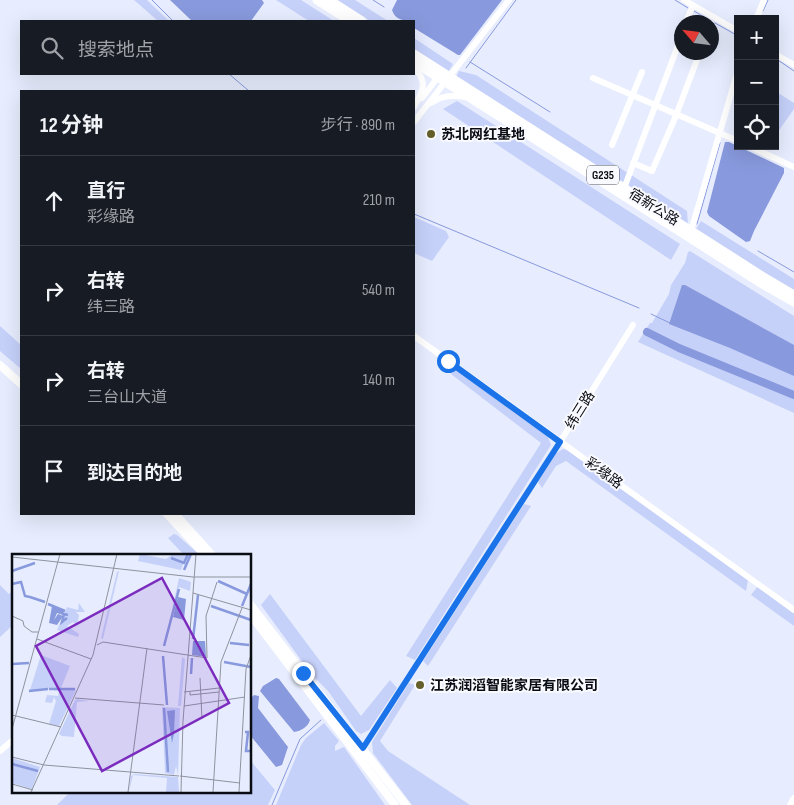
<!DOCTYPE html>
<html lang="zh">
<head>
<meta charset="utf-8">
<style>
  :root { --surface:#171b24; --page:#242831; --text:#f1f3f6; --muted:#9ea1a6; --line:#363941 }
  body { margin:0; font-family:"Sofia Sans Condensed","Noto Sans SC",sans-serif; background:var(--page); color:var(--text) }
  .controls { position:absolute; right:15px; top:15px; display:grid; overflow:hidden; border-radius:0px; box-shadow:0 5px 20px #0002 }
  .controls button { width:45px; height:45px; display:grid; place-items:center; padding:0; border:0; border-bottom:1px solid var(--line); background:var(--surface); color:var(--text); font:25px sans-serif }
  .compass { position:absolute; left:674px; top:15px; width:45px; height:45px; border-radius:50%; background:var(--surface); box-shadow:0 5px 20px #0002; rotate:298deg }
  .stop { position:absolute; width:15px; height:15px; margin:-11px; border:4px solid #1a73e8; border-radius:50%; background:#fff }
  .stop.end { background:#1a73e8; border-color:#fff; box-shadow:0 1px 5px #0008 }
  .list { margin:0; padding:0; list-style:none }
  h2 { display:flex; justify-content:space-between; align-items:center; height:65px; margin:0; padding:0 20px; font-size:21px }
  h2 small { font-size:16px; font-weight:400; color:var(--muted) }
  .list li { display:grid; grid-template-columns:32px 1fr auto; gap:15px; align-items:center; box-sizing:border-box; height:90px; padding:0 20px; border-top:1px solid var(--line) }
  .list b { display:block; font-size:19px; white-space:nowrap }
  .list p { margin:0; font-size:16px; white-space:nowrap; color:var(--muted) }
  .list em { font-size:16px; font-style:normal; color:var(--muted) }
  .icon { flex:none; width:28px; height:28px; fill:none; stroke:currentColor; stroke-width:2; stroke-linecap:round; stroke-linejoin:round }
  .map { position:relative; flex:none; width:794px; height:805px; overflow:hidden }
  .search { position:absolute; background:var(--surface); box-shadow:0 5px 20px #0002; left:20px; top:20px; width:395px; height:55px; display:flex; align-items:center; gap:12px; box-sizing:border-box; padding:0 18px; border-radius:0px; color:var(--muted); font-size:19px }
  .panel { position:absolute; background:var(--surface); box-shadow:0 5px 20px #0002; left:20px; top:90px; width:395px; height:425px; border-radius:0px }
  .map>svg:first-child { display:block }
</style>
</head>
<body>
<div class="map">
<svg width="794" height="805" viewBox="0 0 794 805">
  <rect width="100%" height="100%" fill="#e7edfe"/>
  <path fill="#c6d1fa" d="M134,0H147L169,21H158Z
    M276,0H301L334,21H309Z
    M337,0H355L388,21H370Z
    M414,38L453,64L448,72L414,50Z
    M459,71L476,75L687,211L688,225L456,77Z
    M775,91L794,103V109L775,136Z
    M457,101L680,244L671,260L443,109Z
    M414,217L446,231L449,237L432,261L414,253Z
    M701,221L794,279V292L696,229Z
    M690,251L794,316V413L638,342L650,323H652L669,294L671,285L685,263L688,252Z
    M0,326L21,345V369L0,351Z
    M454,371H458L548,437L551,445L415,660L406,656L541,443L451,374Z
    M563,449L567,450L748,580L746,591L566,461L556,466L542,488L538,482L555,454Z
    M524,504L531,506L428,666L423,661Z
    M174,534L177,535L200,555H184L168,538Z
    M0,585L9,594L14,589V624L0,637Z
    M758,586L794,613V626L751,595Z
    M270,594L361,716L390,680L397,688L369,730L361,734L356,731L328,691L312,675L261,605Z
    M409,683L415,685L380,741L388,751L470,805H412L373,753L372,742Z
    M324,723L339,741L335,746V751L344,747L385,805H276L301,745L306,738Z
    M250,760L275,790L268,805H57L71,791H250Z"/>
  <path fill="#89d" d="M170,0H262L264,3L251,21H192Z
    M397,0H502L460,55H458L414,28V21C404,21 395,20 392,10Z
    M725,142H729L784,168V173L754,231L750,241L746,242L709,216L707,212Z
    M682,285H685L794,345V376L730,348L669,324Z
    M276,678L279,679L310,720C308,727 301,731 294,732L260,691L263,686Z
    M254,695L259,696L258,708L288,747L282,765L276,767L250,735V699Z"/>
  <g fill="none" stroke-linecap="round" stroke-linejoin="round">
    <path stroke="#89d" stroke-width="1" d="M152,0L173,21
      M373,0L384,7
      M675,0L688,8
      M694,11L709,20
      M763,11L768,0
      M715,23L738,36
      M775,58L794,71
      M470,62L550,112
      M466,68L516,0
      M229,74L249,91
      M414,214L639,308
      M697,224L720,143
      M758,251L794,272
      M651,314L670,323
      M272,805L300,739L321,720"/>
    <path stroke="#89d" stroke-width="8" d="M647,332L679,348L794,395"/>
    <path stroke="#fff" stroke-width="6" d="M684,0L738,31
      M756,19L764,0
      M686,22L693,5
      M775,54L794,65
      M414,68C429,82 422,92 414,107
      M593,78L738,141
      M422,98L438,77
      M431,103C443,95 452,95 466,97
      M414,122L509,0
      M612,145L642,72
      M749,146L794,167
      M633,163L652,171L675,118L700,52
      M623,191L682,35
      M691,231L738,70
      M414,336L794,610
      M363,748L560,442L633,325
      M0,751L14,739
      M790,805L794,798"/>
    <path stroke="#fff" stroke-width="8" d="M0,365L21,384
      M167,514L205,555
      M175,514L212,555
      M250,604L406,805
      M250,614L395,805"/>
    <path stroke="#fff" stroke-width="9" d="M317,0L350,21
      M329,0L362,21
      M414,54L762,276L794,295
      M414,62L759,282L794,302"/>
  </g>
  <g fill="none" stroke-linecap="round" stroke-linejoin="round">
    <path stroke="#1a73e8" stroke-width="6" d="M303,673L363,748L560,442L448,361"/>
  </g>
  <g fill="#645f2b" stroke="#f9faff" stroke-width="2">
    <circle cx="431" cy="134" r="5"/>
    <circle cx="420" cy="685" r="5"/>
  </g>
  <g text-anchor="middle" dominant-baseline="central" stroke-width="4" stroke-linejoin="round" paint-order="stroke">
    <rect fill="#f9faff" stroke="#52535a" stroke-width="1" x="587" y="165.5" width="32" height="19" rx="4"/>
    <g font-size="12" font-weight="bold" fill="#0a0c13">
      <text x="603" y="175">G235</text>
    </g>
    <g font-size="14" font-weight="bold" fill="#0a0c13" stroke="#f9faff" text-anchor="start">
      <text x="441" y="134">苏北网红基地</text>
      <text x="430" y="685">江苏润滔智能家居有限公司</text>
    </g>
    <g font-size="14" fill="#0a0c13" stroke="#f9faff">
      <text transform="translate(654 207) rotate(32)">宿新公路</text>
      <text transform="translate(580 410) rotate(-58)">纬三路</text>
      <text transform="translate(604 473) rotate(36)">彩缘路</text>
    </g>
  </g>
  <g transform="translate(12 554)">
    <rect width="239" height="239" fill="#e7edfe"/>
    <path d="M128,0L154,5L161,0H175L169,16L126,7ZM107,17L91,85L89,84L105,18ZM167,24L179,28L178,37L167,33L160,56ZM67,49L73,58H64L67,61L65,72L61,68L55,72L67,80L66,83L45,76L55,53L66,56ZM29,101L58,112L49,134L18,136ZM170,103L173,105L169,152H166ZM58,134L64,136L47,172L37,170L44,147L42,143L40,149L33,148L35,141L46,142L47,137L41,136ZM63,146L65,145L77,147L65,148L62,183L50,182L47,180ZM150,153L168,154L166,221L164,212L162,221L153,219ZM0,204L28,213L20,235L0,229ZM122,220L166,223L167,238H154L155,224L121,221L117,238L119,222Z" fill="#c6d1fa"/>
    <path d="M166,43L174,45L172,66L161,63ZM40,52L52,57L51,61L45,59L42,66L46,60L51,62L45,71L37,69ZM181,87H193L194,103L180,101ZM163,156L162,180L160,189L155,157Z" fill="#89d"/>
    <path fill="none" stroke="#89d" stroke-width="2.5" d="M159,4L172,9L176,0M172,16L179,0M0,17L23,9M206,27L235,40M0,30L9,28L13,42L18,43M18,43L33,48M36,50L53,57M199,52L239,66M230,52L239,30M55,64L50,68L52,60L56,61M181,85L186,41M218,89L237,91M152,92L167,35M151,102L155,151M212,108L239,113M0,110L17,109M179,120L180,104M37,135H63M17,137L36,135M152,154L156,218M233,178H236L234,197H239M0,210L26,217"/>
    <path fill="none" stroke="#8f93a0" stroke-width="1" d="M0,3L181,23H239M181,39L239,56M0,62L11,67L12,72L20,78H26M25,85L79,105M85,91L91,88L195,104L194,62L205,28M188,124L190,165M172,138L207,134M178,138V141L207,138M63,144L152,151M172,152L233,143M0,161L49,173M0,175L48,0M0,203L32,211L167,222M168,222L228,229M0,230L21,236M19,238L81,101L105,0M116,238L135,94M169,238L171,167L184,0M201,238L209,108L230,54M227,238L234,115L239,101"/>
    <path fill="#7b2cbf" fill-opacity="0.15" stroke="#7b2cbf" stroke-width="2.5" d="M150,24L217,149L90,217L24,92Z"/>
    <rect width="239" height="239" fill="none" stroke="#0a0c13" stroke-width="2.5"/>
  </g>
</svg>
<div class="controls">
<button>+</button>
<button>−</button>
<button><svg class="icon" aria-label="locate" viewBox="0 0 24 24"><circle cx="12" cy="12" r="6"/><path d="M12 2v4M12 18v4M2 12h4M18 12h4"/></svg></button>
</div>
<svg class="compass" viewBox="-18 -18 36 36"><path d="M0-13l5 13h-10z" fill="#e53935"/><path d="M0 13l5-13h-10z" fill="#9ea1a6"/></svg>
<div class="stop" style="left:448px;top:361px"></div>
<div class="stop end" style="left:303px;top:673px"></div>
<div class="search"><svg class="icon" aria-label="search" viewBox="0 0 24 24"><circle cx="10" cy="10" r="6"/><path d="M15 15l6 6"/></svg>搜索地点</div>
<section class="panel">
<h2>12 分钟<small>步行 · 890 m</small></h2>
<ul class="list">
<li><svg class="icon" aria-label="ahead" viewBox="0 0 24 24"><path d="M12 20V5M6 11l6-6 6 6"/></svg><div><b>直行</b><p>彩缘路</p></div><em>210 m</em></li>
<li><svg class="icon" aria-label="right" viewBox="0 0 24 24"><path d="M7 20v-9h11M14 6l5 5-5 5"/></svg><div><b>右转</b><p>纬三路</p></div><em>540 m</em></li>
<li><svg class="icon" aria-label="right" viewBox="0 0 24 24"><path d="M7 20v-9h11M14 6l5 5-5 5"/></svg><div><b>右转</b><p>三台山大道</p></div><em>140 m</em></li>
<li><svg class="icon" aria-label="arrive" viewBox="0 0 24 24"><path d="M6 21V4h12l-3 4 3 4H6"/></svg><div><b>到达目的地</b></div></li>
</ul>
</section>
</div>
</body>
</html>
